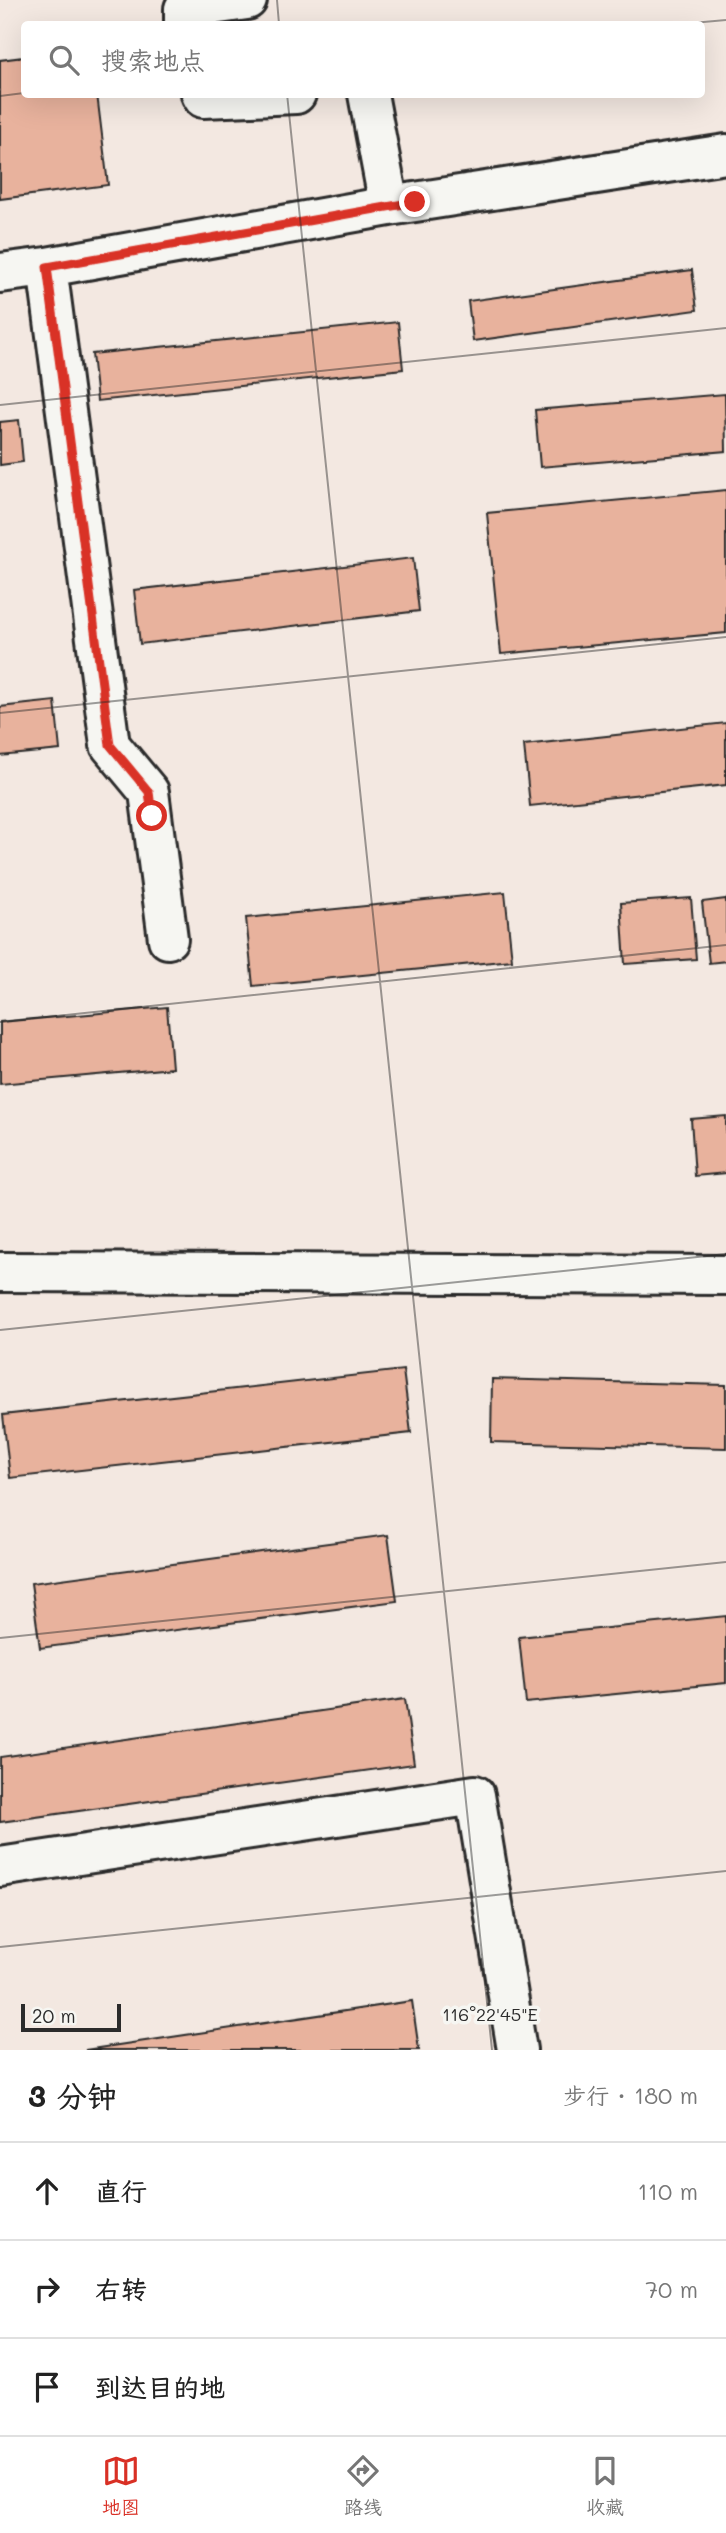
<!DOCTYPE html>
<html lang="zh">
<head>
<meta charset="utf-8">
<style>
  :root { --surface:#fff; --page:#f2f2f2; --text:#222; --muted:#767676; --line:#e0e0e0; --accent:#d93025 }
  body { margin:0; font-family:Mali,"LXGW WenKai TC",sans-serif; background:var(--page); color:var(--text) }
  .scale { position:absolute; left:21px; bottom:18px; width:100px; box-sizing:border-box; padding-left:7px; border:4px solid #2b2b2b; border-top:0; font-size:19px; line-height:24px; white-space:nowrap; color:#2b2b2b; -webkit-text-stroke:5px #f6f6f2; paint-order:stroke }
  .stop { position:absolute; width:21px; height:21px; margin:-16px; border:5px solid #d93025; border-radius:50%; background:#fff }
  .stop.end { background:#d93025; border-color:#fff; box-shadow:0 2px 7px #0008 }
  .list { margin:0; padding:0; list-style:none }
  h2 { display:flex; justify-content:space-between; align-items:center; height:91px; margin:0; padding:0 28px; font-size:30px }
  h2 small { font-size:23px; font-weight:400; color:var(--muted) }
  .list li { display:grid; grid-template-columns:46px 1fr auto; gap:21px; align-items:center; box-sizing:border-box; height:98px; padding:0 28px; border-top:2px solid var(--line) }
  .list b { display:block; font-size:26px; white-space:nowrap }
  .list em { font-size:23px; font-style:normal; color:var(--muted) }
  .icon { flex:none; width:38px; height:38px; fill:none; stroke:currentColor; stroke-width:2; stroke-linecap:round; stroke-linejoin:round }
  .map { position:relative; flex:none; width:726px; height:2050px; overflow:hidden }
  .search { position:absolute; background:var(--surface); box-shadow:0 7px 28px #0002; left:21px; right:21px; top:21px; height:77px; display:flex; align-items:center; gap:18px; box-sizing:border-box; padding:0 24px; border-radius:7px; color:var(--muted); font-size:26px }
  .sheet { height:385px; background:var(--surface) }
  nav { display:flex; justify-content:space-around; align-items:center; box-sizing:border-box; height:98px; border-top:2px solid var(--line); background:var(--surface); font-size:19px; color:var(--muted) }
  nav a { display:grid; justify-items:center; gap:4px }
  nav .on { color:var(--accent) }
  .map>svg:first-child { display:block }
</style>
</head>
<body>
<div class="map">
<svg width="726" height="2050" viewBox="0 0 726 2050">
  <rect width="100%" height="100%" fill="#f3e8e1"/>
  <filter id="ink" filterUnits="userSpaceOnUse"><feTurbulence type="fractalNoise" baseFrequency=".0143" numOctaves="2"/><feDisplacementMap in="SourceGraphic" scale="14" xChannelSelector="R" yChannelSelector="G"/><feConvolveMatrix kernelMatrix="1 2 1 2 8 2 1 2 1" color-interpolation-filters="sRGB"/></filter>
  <g filter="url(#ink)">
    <path fill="#e8b29d" stroke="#2b2b2b" stroke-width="2" d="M24,57V94H97L108,185L0,199V60Z
      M692,270L697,310L473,341L468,301Z
      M398,322L403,369L97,401L92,354Z
      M725,394L726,451L540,467L535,410Z
      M19,420L23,462L0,465V422Z
      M726,490V633L501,654L487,513Z
      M413,558L419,611L140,644L134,590Z
      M55,701L60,750L0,756V707Z
      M726,723V785L530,806L524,745Z
      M505,892L512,960L253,986L246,918Z
      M691,898L696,959L625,964L621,903Z
      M726,899V961L709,963L702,902Z
      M167,1007L172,1068L0,1084V1022Z
      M726,1116V1173L695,1176L691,1119Z
      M403,1370L411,1433L10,1478L3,1415Z
      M492,1379L726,1385V1448L491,1442Z
      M388,1535L397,1601L40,1648L31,1583Z
      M726,1616V1683L526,1703L519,1637Z
      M405,1699L414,1764L0,1822V1757Z
      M412,2001L419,2050H85Z"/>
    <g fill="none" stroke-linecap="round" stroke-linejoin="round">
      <g stroke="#2b2b2b" stroke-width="44">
        <path id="minor" d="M184,24V9L247,0
          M201,94L203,98L296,94
          M368,94L389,206
          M47,267L110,745L149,792L168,939
          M0,273L47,267L389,206L726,154
          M0,1272L726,1275
          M0,1867L475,1795L517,2050"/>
      </g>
      <use href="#minor" stroke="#f6f6f2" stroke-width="38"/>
    </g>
  </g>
  <g fill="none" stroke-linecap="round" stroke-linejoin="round" filter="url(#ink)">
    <path stroke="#d93025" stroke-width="9" d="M152,816L149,792L110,745L47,267L415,202"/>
  </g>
  <path fill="none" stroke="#2b2b2b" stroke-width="2" stroke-opacity="0.45" d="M277,0L279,24M681,24L726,20M287,94L492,2050M0,96L24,93M0,405L726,328M0,713L726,637M0,1022L726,945M0,1330L726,1254M0,1638L726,1562M0,1947L726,1871"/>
  <g font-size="18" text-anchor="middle" fill="#2b2b2b" stroke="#f6f6f2" stroke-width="7" stroke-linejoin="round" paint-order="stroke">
    <text x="490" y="2021">116°22'45"E</text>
  </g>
</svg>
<div class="scale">20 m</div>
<div class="stop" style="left:152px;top:816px"></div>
<div class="stop end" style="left:415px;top:202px"></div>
<div class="search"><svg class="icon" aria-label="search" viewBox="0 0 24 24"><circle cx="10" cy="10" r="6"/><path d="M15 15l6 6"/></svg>搜索地点</div>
</div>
<section class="sheet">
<h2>3 分钟<small>步行 · 180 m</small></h2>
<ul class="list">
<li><svg class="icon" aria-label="ahead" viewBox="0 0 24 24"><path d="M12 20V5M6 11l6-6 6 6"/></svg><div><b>直行</b></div><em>110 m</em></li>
<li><svg class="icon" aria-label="right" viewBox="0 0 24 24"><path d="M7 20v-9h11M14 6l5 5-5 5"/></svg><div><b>右转</b></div><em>70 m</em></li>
<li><svg class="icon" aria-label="arrive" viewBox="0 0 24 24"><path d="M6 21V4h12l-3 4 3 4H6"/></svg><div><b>到达目的地</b></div></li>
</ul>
</section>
<nav>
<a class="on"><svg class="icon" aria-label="map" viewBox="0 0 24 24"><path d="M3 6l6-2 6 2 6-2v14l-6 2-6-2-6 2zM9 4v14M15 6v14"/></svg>地图</a>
<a><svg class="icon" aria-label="directions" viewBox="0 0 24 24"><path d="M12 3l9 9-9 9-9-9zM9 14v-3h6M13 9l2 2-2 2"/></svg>路线</a>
<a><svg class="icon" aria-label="saved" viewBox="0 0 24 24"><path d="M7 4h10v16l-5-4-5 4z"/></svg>收藏</a>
</nav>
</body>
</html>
